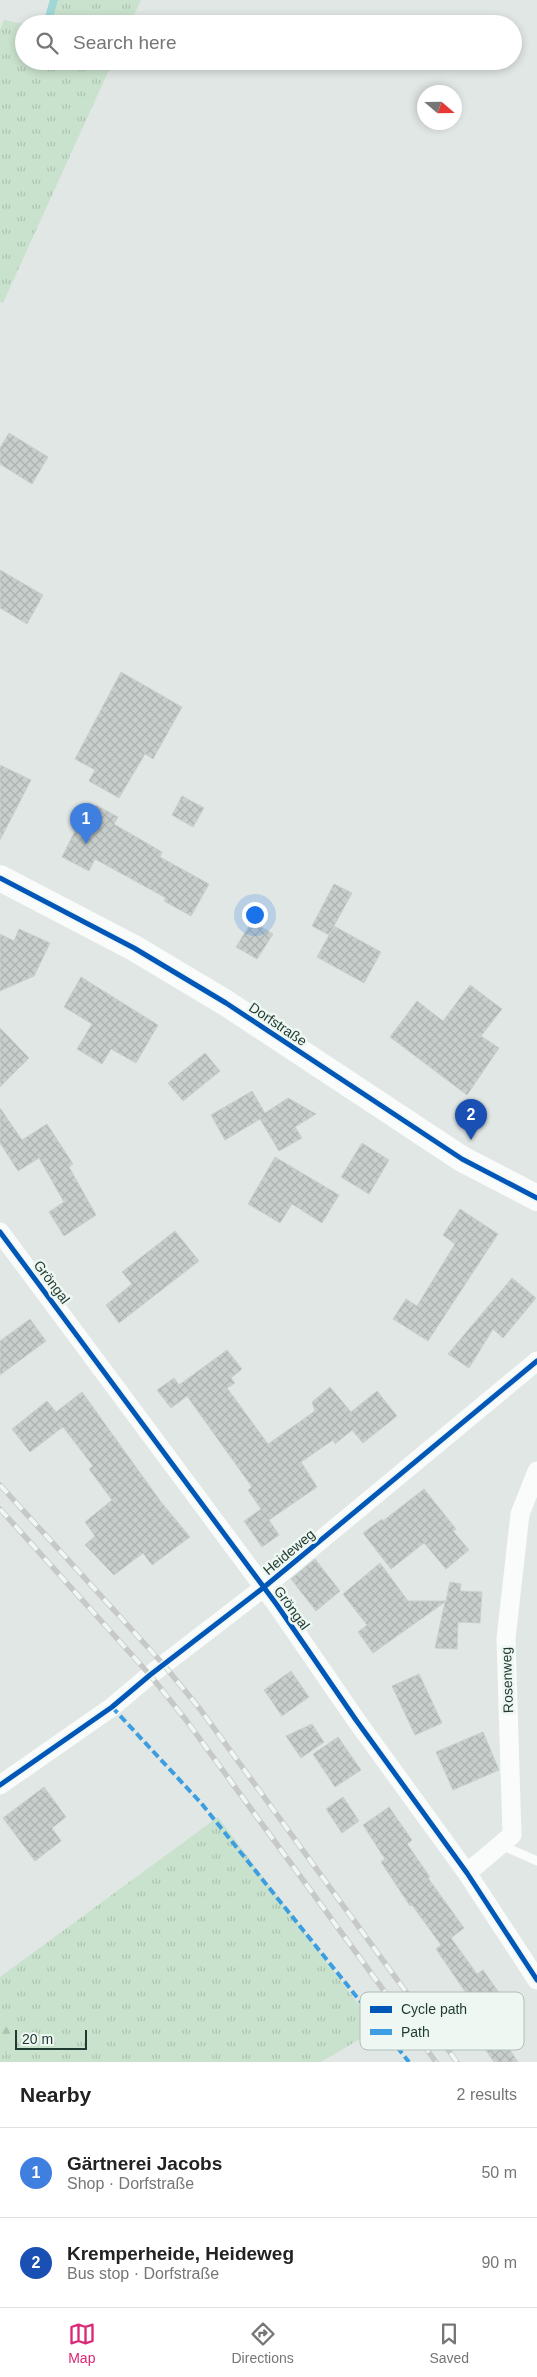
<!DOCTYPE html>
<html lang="en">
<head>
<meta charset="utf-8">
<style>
  :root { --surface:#fff; --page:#f6f6f6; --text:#222; --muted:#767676; --line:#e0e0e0; --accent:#db2777 }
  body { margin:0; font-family:Arial,sans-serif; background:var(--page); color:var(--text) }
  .compass { position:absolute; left:417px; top:85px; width:45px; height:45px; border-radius:50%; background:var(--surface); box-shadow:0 2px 8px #0003; rotate:110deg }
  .scale { position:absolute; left:15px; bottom:12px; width:72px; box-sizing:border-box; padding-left:5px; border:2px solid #1f3a30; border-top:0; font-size:14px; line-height:18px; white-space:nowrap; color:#1f3a30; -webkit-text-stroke:4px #eef7f2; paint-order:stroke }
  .you { position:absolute; left:254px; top:914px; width:18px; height:18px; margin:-12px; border:4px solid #fff; border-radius:50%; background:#1a73e8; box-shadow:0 0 0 8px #1a73e833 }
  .badge { display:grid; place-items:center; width:32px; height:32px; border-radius:50%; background:var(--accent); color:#fff; font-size:16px; font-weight:700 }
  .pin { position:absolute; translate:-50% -41px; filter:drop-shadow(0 1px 2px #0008) }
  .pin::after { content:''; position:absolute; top:26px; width:18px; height:15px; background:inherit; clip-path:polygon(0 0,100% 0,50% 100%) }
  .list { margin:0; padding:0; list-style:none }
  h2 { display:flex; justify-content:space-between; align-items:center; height:65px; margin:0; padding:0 20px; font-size:21px }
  h2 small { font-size:16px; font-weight:400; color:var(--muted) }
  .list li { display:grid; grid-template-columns:32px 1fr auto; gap:15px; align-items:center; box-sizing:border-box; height:90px; padding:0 20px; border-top:1px solid var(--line) }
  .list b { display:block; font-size:19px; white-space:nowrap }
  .list p { margin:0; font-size:16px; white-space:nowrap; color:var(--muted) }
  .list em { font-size:16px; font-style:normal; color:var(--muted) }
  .icon { flex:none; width:28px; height:28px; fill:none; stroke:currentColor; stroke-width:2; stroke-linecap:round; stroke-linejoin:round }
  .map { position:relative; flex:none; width:537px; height:2062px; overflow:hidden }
  .search { position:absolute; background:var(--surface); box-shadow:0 2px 8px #0003; left:15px; right:15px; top:15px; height:55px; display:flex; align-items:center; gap:12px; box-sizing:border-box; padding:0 18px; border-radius:28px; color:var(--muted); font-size:19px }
  .sheet { height:245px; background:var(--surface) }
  nav { display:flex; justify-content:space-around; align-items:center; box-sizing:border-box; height:70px; border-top:1px solid var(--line); background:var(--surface); font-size:14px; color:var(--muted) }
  nav a { display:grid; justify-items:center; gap:2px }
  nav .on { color:var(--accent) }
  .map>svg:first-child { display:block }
</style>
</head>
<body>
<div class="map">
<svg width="537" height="2062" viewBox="0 0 537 2062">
  <defs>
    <pattern id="grass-tufts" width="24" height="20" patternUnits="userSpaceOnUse" patternTransform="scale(1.25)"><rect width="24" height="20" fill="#c9e2cd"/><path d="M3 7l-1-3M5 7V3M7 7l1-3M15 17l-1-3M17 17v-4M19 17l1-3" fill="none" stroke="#acc3b0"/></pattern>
    <pattern id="forest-firs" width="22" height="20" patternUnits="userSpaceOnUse" patternTransform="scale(1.25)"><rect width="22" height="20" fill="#c9e2cd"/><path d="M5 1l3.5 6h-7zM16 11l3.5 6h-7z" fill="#acc3b0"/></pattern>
    <pattern id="building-cross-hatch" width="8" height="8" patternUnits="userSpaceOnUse" patternTransform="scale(1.25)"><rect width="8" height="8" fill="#c8cecb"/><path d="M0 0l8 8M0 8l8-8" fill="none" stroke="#abb2af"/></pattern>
  </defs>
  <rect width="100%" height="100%" fill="#e1e7e4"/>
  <path fill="url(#grass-tufts)" d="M58,0H141L130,24H51Z
    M4,20L24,24V61H113L3,303L0,302V30Z
    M218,1817L377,2029L321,2062H0V2055L20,2048L0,2013V1977Z"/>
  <path fill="url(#forest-firs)" d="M0,2013L20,2048L0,2055Z"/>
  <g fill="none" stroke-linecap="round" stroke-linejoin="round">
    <path stroke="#9fd7d7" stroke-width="8" d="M47,24L54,0"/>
  </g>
  <path fill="url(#building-cross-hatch)" stroke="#cad0cd" d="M9,433L48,457L32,484L0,464V448Z
    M0,570L43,595L27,624L0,608Z
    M121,672L182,707L153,759L145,754L119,798L89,781L95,770L75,759Z
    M0,765L31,780L0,840Z
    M182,796L204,808L193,827L172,815Z
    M96,805L118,817L114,824L162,852L160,857L209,884L191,916L164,901L166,898L95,859L89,871L62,857L76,829L82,832Z
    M334,884L352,893L329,935L312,926Z
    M252,921L273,934L257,959L236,947Z
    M334,926L381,952L364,983L317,957Z
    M19,929L50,943L34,976L0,991V934L14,941Z
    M81,977L158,1025L136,1063L111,1049L102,1064L77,1049L92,1024L64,1007Z
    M470,985L502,1009L481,1036L499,1048L467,1095L390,1037L417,1001L443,1021Z
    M0,1028L29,1058L0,1087Z
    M205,1053L220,1071L183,1101L168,1083Z
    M252,1091L265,1113L288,1098L316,1114L295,1127L302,1138L279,1151L260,1119L225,1140L211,1115Z
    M0,1108L22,1140L47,1124L73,1164L69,1167L96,1215L64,1236L49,1212L64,1202L39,1158L18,1171L0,1143Z
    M362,1143L389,1160L369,1194L341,1177Z
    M275,1157L339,1195L322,1223L292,1204L280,1223L248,1204Z
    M460,1209L498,1234L428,1341L393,1319L406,1299L417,1306L455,1244L443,1235Z
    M175,1231L199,1261L119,1323L106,1305L132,1284L122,1272Z
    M512,1278L536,1298L503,1338L493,1329L469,1368L448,1354Z
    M30,1319L46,1341L0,1375V1341Z
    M227,1350L242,1369L231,1378L235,1383L227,1388L268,1444L315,1411L312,1402L330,1387L351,1412L377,1391L397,1416L363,1443L352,1430L335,1444L333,1440L301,1462L317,1487L269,1520L279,1535L262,1547L244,1521L261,1509L248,1490L252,1487L187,1396L171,1408L157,1390L174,1378L179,1385Z
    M82,1392L161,1502L190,1537L152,1565L143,1553L114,1575L85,1545L95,1536L85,1522L112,1500L89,1469L93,1466L63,1427L30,1452L12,1429L47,1401L56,1412Z
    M424,1489L456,1529L453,1531L469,1550L446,1569L424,1543L391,1569L363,1533L382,1519L383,1521Z
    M315,1559L340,1591L316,1611L291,1579Z
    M380,1563L408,1601H446L450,1582L461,1584L460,1591L482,1592L480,1623L458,1622L457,1649L435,1648L445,1602L373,1653L358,1632L367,1625L343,1594Z
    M291,1671L309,1697L282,1716L264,1690Z
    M419,1674L442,1723L415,1735L392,1686Z
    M312,1724L324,1742L301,1758L286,1736Z
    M483,1732L499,1770L453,1790L436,1752Z
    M338,1737L361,1770L335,1787L313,1754Z
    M44,1787L66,1817L52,1828L61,1841L35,1861L3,1818Z
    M343,1797L359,1821L342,1833L326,1809Z
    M389,1807L412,1840L407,1844L430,1877L428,1878L464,1928L451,1938L477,1974L483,1970L500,1994L477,2009L436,1949L441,1945L412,1905L410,1906L381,1862L385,1859L363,1825Z
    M491,2022L518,2062H494L474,2033Z"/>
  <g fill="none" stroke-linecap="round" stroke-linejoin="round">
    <path stroke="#fafbfb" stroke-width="9" d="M501,1845L537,1861"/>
    <path stroke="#fafbfb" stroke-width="19" d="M0,1232L277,1605L356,1720L467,1873L537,1980
      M0,1785L112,1707L150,1675L263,1588L537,1361
      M467,1873L512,1835L506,1639L520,1514L537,1471"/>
    <path stroke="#fafbfb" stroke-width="26" d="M0,878L134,948L226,1003L462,1159L537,1198"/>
    <g stroke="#c6c9c8" stroke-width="5.5">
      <path id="rail" d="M0,1485L163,1664L200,1709L457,2062
        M0,1509L150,1675L186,1720L436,2062"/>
    </g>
    <use href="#rail" stroke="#eef7f2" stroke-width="4" stroke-dasharray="11" stroke-linecap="butt"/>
    <path stroke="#3c9ee1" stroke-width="4" stroke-dasharray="8 4" stroke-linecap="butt" d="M112,1707L201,1803L409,2062"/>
    <g stroke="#eef7f2" stroke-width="8">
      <path id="cycleway" d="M0,878L134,948L226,1003L462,1159L537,1198
        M0,1232L277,1605L356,1720L467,1873L537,1980
        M0,1785L112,1707L150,1675L263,1588L537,1361"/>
    </g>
    <use href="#cycleway" stroke="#0057b8" stroke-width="5"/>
  </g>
  <g text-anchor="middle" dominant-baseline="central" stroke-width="5" stroke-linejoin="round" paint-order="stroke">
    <g font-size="14" fill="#1f3a30" stroke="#eef7f2">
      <text transform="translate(278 1024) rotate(34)">Dorfstraße</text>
      <text transform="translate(52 1282) rotate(53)">Gröngal</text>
      <text transform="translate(289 1552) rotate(-40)">Heideweg</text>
      <text transform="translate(292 1608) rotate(54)">Gröngal</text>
      <text transform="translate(507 1680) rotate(-92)">Rosenweg</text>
    </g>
  </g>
  <rect x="360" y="1992" width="164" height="58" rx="8" fill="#eef7f2" stroke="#b0beb8" stroke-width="1"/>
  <rect x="370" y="2006" width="22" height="7" fill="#0057b8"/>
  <rect x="370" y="2029" width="22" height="6" fill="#3c9ee1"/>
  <g font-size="14" fill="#1f3a30">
    <text x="401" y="2014">Cycle path</text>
    <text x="401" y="2037">Path</text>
  </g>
</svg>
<svg class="compass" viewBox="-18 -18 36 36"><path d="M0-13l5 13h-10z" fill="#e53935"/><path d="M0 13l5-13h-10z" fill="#767676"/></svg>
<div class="scale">20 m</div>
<div class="you"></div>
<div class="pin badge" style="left:86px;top:844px;background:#3f7fe0">1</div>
<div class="pin badge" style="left:471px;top:1140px;background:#1a4fb4">2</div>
<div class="search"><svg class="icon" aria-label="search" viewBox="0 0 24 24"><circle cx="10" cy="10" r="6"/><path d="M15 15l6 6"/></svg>Search here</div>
</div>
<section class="sheet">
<h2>Nearby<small>2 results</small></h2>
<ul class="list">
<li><span class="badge" style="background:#3f7fe0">1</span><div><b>Gärtnerei Jacobs</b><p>Shop · Dorfstraße</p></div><em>50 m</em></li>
<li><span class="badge" style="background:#1a4fb4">2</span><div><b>Kremperheide, Heideweg</b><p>Bus stop · Dorfstraße</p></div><em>90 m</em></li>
</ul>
</section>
<nav>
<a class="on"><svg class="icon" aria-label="map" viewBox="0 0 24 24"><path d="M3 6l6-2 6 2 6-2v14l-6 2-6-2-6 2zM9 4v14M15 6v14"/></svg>Map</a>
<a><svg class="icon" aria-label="directions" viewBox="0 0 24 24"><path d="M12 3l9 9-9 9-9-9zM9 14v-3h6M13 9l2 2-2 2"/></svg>Directions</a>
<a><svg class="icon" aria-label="saved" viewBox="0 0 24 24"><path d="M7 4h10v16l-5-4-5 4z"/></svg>Saved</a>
</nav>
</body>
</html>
